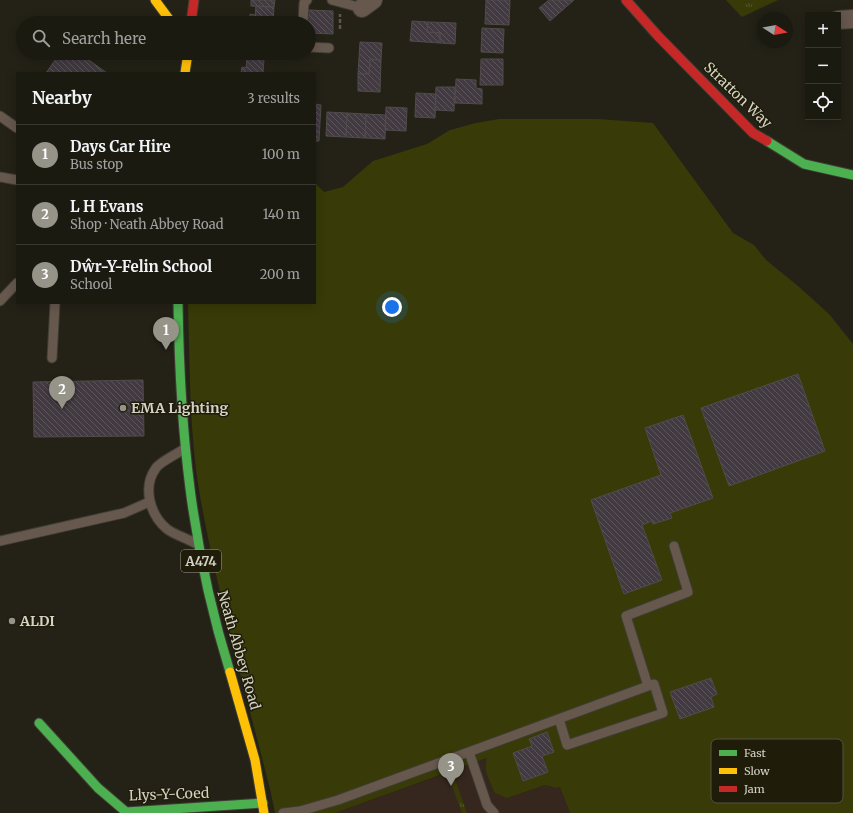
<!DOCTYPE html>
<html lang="en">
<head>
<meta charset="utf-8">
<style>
  :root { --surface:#1b1a11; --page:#24231a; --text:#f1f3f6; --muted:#a0a19f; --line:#393831; --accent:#969489 }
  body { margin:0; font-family:Merriweather,serif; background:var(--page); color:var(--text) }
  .controls { position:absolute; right:12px; top:12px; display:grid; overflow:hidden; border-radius:0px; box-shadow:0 2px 10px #0003 }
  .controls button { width:36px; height:36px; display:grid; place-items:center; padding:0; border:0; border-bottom:1px solid var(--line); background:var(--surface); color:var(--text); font:20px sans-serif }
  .compass { position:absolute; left:757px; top:12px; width:36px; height:36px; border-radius:50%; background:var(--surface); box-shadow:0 2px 10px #0003; rotate:101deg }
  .you { position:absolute; left:392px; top:307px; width:14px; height:14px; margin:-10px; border:3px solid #fff; border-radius:50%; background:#1a73e8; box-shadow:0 0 0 6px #1a73e833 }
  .badge { display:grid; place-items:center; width:26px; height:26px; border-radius:50%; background:var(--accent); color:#fff; font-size:13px; font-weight:700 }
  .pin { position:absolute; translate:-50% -33px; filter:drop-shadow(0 1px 2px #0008) }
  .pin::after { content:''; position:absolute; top:21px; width:14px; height:12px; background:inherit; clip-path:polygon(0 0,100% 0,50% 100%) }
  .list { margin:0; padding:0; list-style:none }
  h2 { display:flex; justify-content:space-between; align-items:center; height:52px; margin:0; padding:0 16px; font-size:17px }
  h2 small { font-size:13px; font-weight:400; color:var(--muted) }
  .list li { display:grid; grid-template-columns:26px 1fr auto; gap:12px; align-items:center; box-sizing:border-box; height:60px; padding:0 16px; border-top:1px solid var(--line) }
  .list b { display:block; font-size:15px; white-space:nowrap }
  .list p { margin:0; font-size:13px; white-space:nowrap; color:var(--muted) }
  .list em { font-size:13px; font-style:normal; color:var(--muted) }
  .icon { flex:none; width:22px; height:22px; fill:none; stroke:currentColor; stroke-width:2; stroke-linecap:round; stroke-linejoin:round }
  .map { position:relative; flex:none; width:853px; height:813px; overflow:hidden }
  .search { position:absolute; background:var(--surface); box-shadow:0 2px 10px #0003; left:16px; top:16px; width:300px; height:44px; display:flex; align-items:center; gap:10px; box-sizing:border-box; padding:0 14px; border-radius:22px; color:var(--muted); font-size:15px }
  .panel { position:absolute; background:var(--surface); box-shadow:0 2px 10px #0003; left:16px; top:72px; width:300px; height:232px; border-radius:0px }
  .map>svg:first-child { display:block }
</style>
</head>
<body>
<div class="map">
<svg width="853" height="813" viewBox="0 0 853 813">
  <defs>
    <pattern id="grass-tufts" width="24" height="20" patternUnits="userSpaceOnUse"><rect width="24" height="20" fill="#383b07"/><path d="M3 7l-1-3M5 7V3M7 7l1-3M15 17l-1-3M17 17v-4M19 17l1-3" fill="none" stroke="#54562a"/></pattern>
    <pattern id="building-back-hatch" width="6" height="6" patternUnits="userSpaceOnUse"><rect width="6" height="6" fill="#423941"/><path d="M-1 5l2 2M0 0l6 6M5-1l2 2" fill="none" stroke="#5c555b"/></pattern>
  </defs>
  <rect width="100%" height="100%" fill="#242217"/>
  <path fill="#35271d" d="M488,758L507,798L545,785L557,788L560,786L570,813H335Z"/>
  <path fill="url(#grass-tufts)" d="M726,0H778L742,17Z
    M447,772H451L453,774L467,813H462Z"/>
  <path fill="#383b07" d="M499,119H598L653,123L733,233L754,245L766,260L798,286L829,314L853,344V813H570L560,787L557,788L545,785L507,798L495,793C490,781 483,771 487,758L335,813H275L271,793C246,694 218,596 200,496C189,433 190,367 188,303H315V183L324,192L343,187L373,161L427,144L450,130L476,123Z"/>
  <path fill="url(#building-back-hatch)" stroke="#4f4c4b" d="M251,0H275L274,7L251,6Z
    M486,0H510L509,25L485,24Z
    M549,0H574L550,21L539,8Z
    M256,6L274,7L273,22L250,20V14L255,15Z
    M308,10L333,11V34L309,33Z
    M412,21L428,22L427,32L440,33V43L410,41Z
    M428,22L456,23L455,44L440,43V33L427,32Z
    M482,28L504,29L503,53L481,52Z
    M360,42L382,43L381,60L370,59L369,74H358Z
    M60,53H79L107,73H46Z
    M247,58L264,59L263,73H241L242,67L246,68Z
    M370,59L381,60L380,92L358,91V74H369Z
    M481,59H503V85H480Z
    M456,79L476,80V88L482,89V104L455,103Z
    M436,87H455L454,111L435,110Z
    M416,93L436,94L435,118L415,117Z
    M315,104L321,105L319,141H315Z
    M386,107L407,108L406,131L385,130Z
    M327,112L347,113L346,137L326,136Z
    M347,113L366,114L365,138L346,137Z
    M366,114L386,115L385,139L365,138Z
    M798,374L825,451L729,486L701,408Z
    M143,380L144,436L34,437L33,382Z
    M683,415L713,498L670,513L672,518L653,524L652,521L642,525L662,580L624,594L591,500L661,475L645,428Z
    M711,678L717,694L711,697L714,707L680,719L670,692Z
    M547,732L554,752L542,756L548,772L523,781L513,753L532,746L529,739Z"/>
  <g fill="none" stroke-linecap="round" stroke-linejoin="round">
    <g stroke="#3f3d34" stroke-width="11">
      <path id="lane" d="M332,0L362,8
        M303,23L304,3L307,0
        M309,47L329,48
        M0,116L17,128
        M0,177L17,180
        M0,301L17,283
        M52,358L55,303
        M184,449C177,454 160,462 156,468C142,487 150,515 167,529C175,535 186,538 195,543
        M0,541L124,513L149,502
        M559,719L567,745L663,713L654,684L648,686
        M469,752L487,805L494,813
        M283,813L300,811L338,800L648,686L626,616L688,592L674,546"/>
    </g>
    <g stroke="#3f3d34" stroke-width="20">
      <path id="street" d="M362,8L373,0
        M838,20L853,19"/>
    </g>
    <g stroke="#3f3d34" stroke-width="11">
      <path id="fast" d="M767,141L804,164L853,175
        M178,303C180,433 191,547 230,672
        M39,723L98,788L126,812L263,803"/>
    </g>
    <g stroke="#3f3d34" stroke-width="11">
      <path id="slow" d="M155,0L172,23
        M185,73L188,53
        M230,672L255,760L264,813"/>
    </g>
    <g stroke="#3f3d34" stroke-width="11">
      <path id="jam" d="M626,0L658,36L753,133L767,141
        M191,23L194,0"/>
    </g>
    <path stroke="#60564d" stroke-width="2.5" stroke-dasharray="4 2" stroke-linecap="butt" d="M340,29V14"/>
    <use href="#lane" stroke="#67584e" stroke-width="9"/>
    <use href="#street" stroke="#67584e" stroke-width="18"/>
    <use href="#fast" stroke="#4caf50" stroke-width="9"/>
    <use href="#slow" stroke="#ffc107" stroke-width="9"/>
    <use href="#jam" stroke="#c62828" stroke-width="9"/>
  </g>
  <g fill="#969489" stroke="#1f1c09" stroke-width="1.5">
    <circle cx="123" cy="408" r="4"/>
    <circle cx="12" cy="621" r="4"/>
  </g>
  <g text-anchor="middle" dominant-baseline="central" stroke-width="3" stroke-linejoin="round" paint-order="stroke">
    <rect fill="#1f1c09" stroke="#9e9b8d" stroke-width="1" x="181" y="550" width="40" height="22" rx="3"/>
    <g font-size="13" font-weight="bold" fill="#d4d2c6">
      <text x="201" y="561">A474</text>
    </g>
    <g font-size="14" fill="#d4d2c6" stroke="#1f1c09">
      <text transform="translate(738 95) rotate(44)">Stratton Way</text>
      <text transform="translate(239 650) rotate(74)">Neath Abbey Road</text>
      <text transform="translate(169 794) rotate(-2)">Llys-Y-Coed</text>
    </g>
    <g font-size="14" font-weight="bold" fill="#d4d2c6" stroke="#1f1c09" text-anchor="start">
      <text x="131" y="408">EMA Lighting</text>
      <text x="20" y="621">ALDI</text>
    </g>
  </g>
  <rect x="711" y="739" width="132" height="64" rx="6" fill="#1f1c09" stroke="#555342" stroke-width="1"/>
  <rect x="719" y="750" width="18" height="6" fill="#4caf50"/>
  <rect x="719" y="768" width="18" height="6" fill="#ffc107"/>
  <rect x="719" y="786" width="18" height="6" fill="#c62828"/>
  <g font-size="11" fill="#d4d2c6">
    <text x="744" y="757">Fast</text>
    <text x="744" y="775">Slow</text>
    <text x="744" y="793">Jam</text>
  </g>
</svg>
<div class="controls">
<button>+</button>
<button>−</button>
<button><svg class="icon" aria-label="locate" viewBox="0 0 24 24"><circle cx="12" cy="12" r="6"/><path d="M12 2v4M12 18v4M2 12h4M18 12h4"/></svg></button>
</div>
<svg class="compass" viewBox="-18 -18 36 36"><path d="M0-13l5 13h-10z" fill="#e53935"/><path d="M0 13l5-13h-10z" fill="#a0a19f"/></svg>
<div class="you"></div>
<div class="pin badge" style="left:166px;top:350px">1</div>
<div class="pin badge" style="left:62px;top:409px">2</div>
<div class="pin badge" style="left:451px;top:786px">3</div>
<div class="search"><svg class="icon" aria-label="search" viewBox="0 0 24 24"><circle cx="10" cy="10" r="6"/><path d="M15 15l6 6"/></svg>Search here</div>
<section class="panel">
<h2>Nearby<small>3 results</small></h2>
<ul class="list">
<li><span class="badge">1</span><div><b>Days Car Hire</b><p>Bus stop</p></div><em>100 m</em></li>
<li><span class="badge">2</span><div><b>L H Evans</b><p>Shop · Neath Abbey Road</p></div><em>140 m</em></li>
<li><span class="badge">3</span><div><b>Dŵr-Y-Felin School</b><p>School</p></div><em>200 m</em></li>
</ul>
</section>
</div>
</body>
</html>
